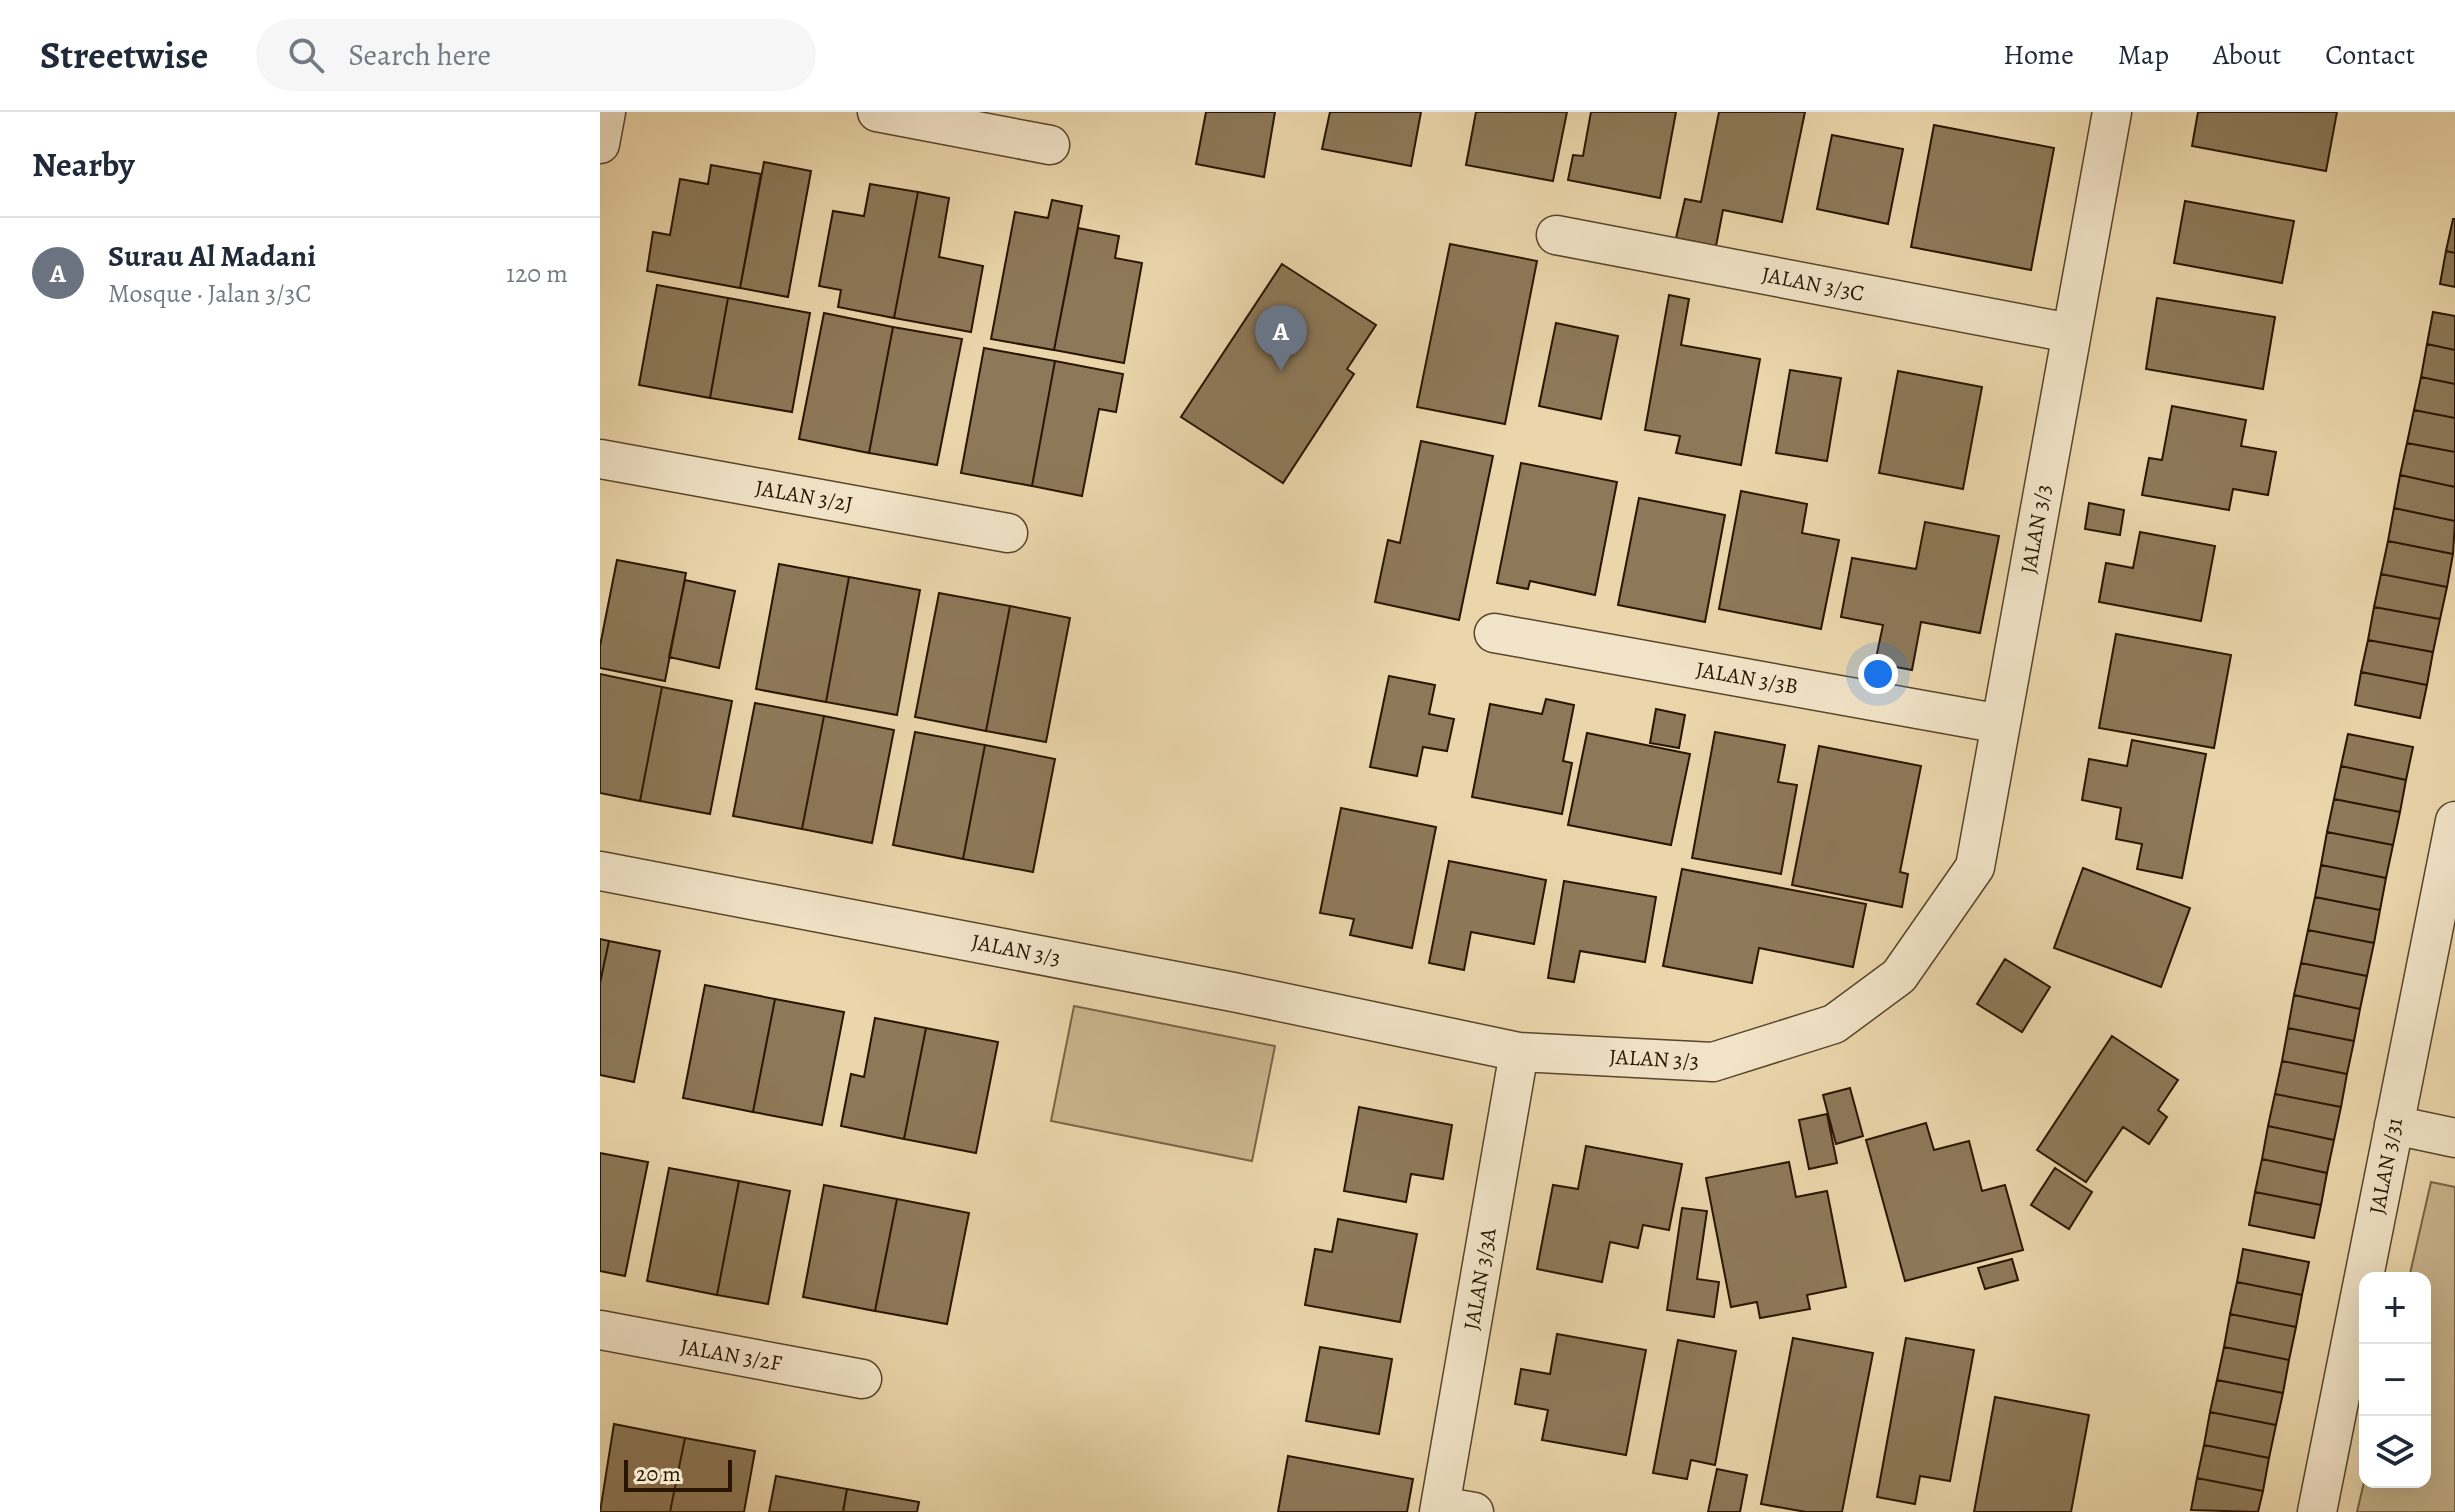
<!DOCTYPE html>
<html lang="en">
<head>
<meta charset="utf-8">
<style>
  :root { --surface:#fff; --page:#f6f6f7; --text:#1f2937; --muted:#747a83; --line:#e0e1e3; --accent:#111827 }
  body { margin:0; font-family:Alegreya,serif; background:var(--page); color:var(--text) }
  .controls { position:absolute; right:24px; bottom:24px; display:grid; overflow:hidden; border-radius:16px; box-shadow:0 8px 32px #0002 }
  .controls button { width:72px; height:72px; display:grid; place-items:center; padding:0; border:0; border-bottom:2px solid var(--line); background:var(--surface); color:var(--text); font:40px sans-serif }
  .scale { position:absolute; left:24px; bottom:20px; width:108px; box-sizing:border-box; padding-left:8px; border:4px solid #271500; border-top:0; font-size:22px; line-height:28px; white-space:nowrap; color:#271500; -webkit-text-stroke:6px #f2e4c8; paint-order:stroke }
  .you { position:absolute; left:1278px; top:562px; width:28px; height:28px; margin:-20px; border:6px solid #fff; border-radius:50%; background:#1a73e8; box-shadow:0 0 0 12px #1a73e833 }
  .badge { display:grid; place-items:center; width:52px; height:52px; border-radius:50%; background:var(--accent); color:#fff; font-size:26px; font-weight:700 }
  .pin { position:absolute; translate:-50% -66px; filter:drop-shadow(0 2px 4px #0008) }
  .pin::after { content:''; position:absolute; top:42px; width:28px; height:24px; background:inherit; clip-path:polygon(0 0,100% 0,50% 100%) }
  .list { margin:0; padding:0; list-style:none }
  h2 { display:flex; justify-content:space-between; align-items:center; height:104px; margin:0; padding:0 32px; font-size:34px }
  h2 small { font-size:26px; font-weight:400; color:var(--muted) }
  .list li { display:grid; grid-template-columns:52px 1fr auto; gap:24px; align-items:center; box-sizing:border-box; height:112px; padding:0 32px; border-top:2px solid var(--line) }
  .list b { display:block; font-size:30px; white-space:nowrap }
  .list p { margin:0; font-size:26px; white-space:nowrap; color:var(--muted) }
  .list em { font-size:26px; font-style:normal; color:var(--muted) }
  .icon { flex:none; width:44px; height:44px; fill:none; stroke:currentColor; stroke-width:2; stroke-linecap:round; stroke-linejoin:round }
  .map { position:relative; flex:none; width:1855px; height:1400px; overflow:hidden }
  header { display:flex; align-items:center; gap:48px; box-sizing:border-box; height:112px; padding:0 40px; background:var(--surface); border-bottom:2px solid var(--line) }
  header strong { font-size:38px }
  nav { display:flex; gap:44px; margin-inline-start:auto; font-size:28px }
  .search { width:560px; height:72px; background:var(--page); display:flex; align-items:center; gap:20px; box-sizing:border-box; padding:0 28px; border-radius:44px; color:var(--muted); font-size:30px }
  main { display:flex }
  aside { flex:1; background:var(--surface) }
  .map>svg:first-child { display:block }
</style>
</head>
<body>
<header>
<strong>Streetwise</strong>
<div class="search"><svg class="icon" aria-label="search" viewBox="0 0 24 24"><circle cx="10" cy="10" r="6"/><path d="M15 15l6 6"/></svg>Search here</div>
<nav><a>Home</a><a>Map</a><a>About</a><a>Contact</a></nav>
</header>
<main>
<aside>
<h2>Nearby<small></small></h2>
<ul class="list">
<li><span class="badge" style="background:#6b7280">A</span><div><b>Surau Al Madani</b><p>Mosque · Jalan 3/3C</p></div><em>120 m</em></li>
</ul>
</aside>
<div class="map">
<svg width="1855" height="1400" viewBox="0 0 1855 1400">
  <rect width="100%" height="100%" fill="#ebd6ab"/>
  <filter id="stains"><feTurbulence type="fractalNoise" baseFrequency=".0025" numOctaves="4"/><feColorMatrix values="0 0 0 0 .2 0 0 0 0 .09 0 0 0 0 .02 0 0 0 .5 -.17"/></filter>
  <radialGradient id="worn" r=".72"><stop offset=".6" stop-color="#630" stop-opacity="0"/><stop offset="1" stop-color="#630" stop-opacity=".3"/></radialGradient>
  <path fill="#cab58e" stroke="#786547" stroke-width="2" d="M474,894L675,934L652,1049L451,1009Z
    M1831,1070L1855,1075V1400H1757L1765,1366V1370H1825V1166H1809Z"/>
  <path fill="#8d7959" stroke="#271500" stroke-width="2" d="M606,0H675L664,65L596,52Z
    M730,0H821L811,54L722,37Z
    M876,0H967L953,69L866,53Z
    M991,0H1076L1060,86L968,68L973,43L983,44Z
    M1119,0H1205L1182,110L1123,98L1116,134L1076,126L1085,87L1101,90Z
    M1598,0H1737L1726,59L1592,34Z
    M1334,13L1454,36L1431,158L1311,135Z
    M1232,23L1303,37L1288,112L1217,97Z
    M164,50L211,59L188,185L140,176Z
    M111,53L161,62L140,176L47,159L53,120L70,123L80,67L108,72Z
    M270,72L318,80L294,206L238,195L241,178L219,174L233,99L264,104Z
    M318,80L349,86L339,145L383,154L371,220L294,206Z
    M452,88L482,94L454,238L391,227L415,100L448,106Z
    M1585,89L1694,109L1682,171L1574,151Z
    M1853,107H1855V141L1846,139Z
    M478,116L519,124L515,146L542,151L524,251L454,238Z
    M850,132L937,149L905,312L817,295Z
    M1846,139L1855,141V175L1840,172Z
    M682,152L776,213L747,257L754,262L683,371L581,305Z
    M57,173L128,186L110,286L39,273Z
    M1069,183L1089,187L1081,233L1160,247L1141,353L1076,341L1080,324L1045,318Z
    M128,186L210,201L192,300L110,286Z
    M1557,186L1675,205L1663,277L1546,257Z
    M1833,200L1855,204V238L1827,232Z
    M224,201L293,215L269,341L199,327Z
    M956,211L1018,224L1001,307L939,294Z
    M293,215L362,227L337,353L269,341Z
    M1827,232L1855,238V272L1821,265Z
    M384,236L455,249L432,374L361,361Z
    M455,249L523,262L516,300L499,297L482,384L432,374Z
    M1190,258L1241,266L1227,349L1176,341Z
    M1298,259L1382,275L1363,377L1279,361Z
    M1821,265L1855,272V306L1814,298Z
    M1572,294L1646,308L1641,334L1676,340L1668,383L1633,377L1629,398L1542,383L1549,346L1562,348Z
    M1814,298L1855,306V340L1807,331Z
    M821,329L893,344L859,508L775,490L788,428L800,431Z
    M1807,331L1855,340V375L1800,363Z
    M921,351L1017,370L995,483L930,469L928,477L897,471Z
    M1800,363L1855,375V409L1794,396Z
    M1141,379L1207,392L1202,421L1239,428L1221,517L1119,497Z
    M1039,386L1125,403L1105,510L1018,493Z
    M1489,391L1524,398L1520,423L1485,417Z
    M1794,396L1855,409L1853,442L1788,429Z
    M1325,410L1399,424L1380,521L1321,510L1312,558L1275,551L1283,513L1241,505L1252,446L1316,457Z
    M1540,420L1615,434L1601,509L1499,490L1506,451L1533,456Z
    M1788,429L1853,442L1847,475L1781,462Z
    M17,448L86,461L65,569L0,556V534Z
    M179,452L249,465L226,590L156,577Z
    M1781,462L1847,475L1840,507L1774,495Z
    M249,465L320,478L297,603L226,590Z
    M85,468L135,479L119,556L69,545Z
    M339,481L410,494L386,619L315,605Z
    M410,494L470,506L446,630L386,619Z
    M1774,495L1840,507L1833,540L1768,528Z
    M1516,522L1631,543L1614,636L1499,616Z
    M1768,528L1833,540L1827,573L1761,560Z
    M1761,560L1827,573L1820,606L1755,593Z
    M0,562L62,575L40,689L0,681Z
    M789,564L835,573L829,602L854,607L847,639L823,635L817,664L770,655Z
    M62,575L132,589L110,702L40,689Z
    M946,587L974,593L963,649L972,651L962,702L872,685L890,592L942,602Z
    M155,591L224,604L202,717L133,704Z
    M1056,597L1085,603L1079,636L1050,631Z
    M224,604L294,618L272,731L202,717Z
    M315,620L385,633L363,747L293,733Z
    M1115,620L1185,633L1178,670L1197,673L1181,762L1092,746Z
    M987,621L1090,642L1071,733L968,713Z
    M1748,622L1813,635L1806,668L1741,654Z
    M1532,628L1606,642L1582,766L1537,757L1542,732L1516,727L1521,696L1482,688L1489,647L1527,654Z
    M385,633L455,647L433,760L363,747Z
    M1219,634L1321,654L1300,760L1308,762L1302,795L1192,773Z
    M1741,654L1806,668L1800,700L1734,687Z
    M1734,687L1800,700L1793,733L1727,720Z
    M741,696L836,715L812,836L750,823L754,807L720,801Z
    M1727,720L1793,733L1786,766L1721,753Z
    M849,749L946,768L934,832L871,820L864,858L829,851Z
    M1721,753L1786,766L1780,798L1715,785Z
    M1483,756L1590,796L1561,875L1454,836Z
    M1082,757L1266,792L1253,855L1159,836L1152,871L1063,854Z
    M964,769L1056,785L1045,850L980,839L974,870L948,866Z
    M1715,785L1780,798L1774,831L1708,818Z
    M1708,818L1774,831L1767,864L1701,851Z
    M0,827L9,829L0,871Z
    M9,829L60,839L34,970L0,963V871Z
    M1405,847L1450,875L1422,920L1377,892Z
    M1701,851L1767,864L1760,897L1694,883Z
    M105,873L175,887L153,1000L83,986Z
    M1694,883L1760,897L1754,929L1688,916Z
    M175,887L244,900L222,1013L153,1000Z
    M275,906L326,916L304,1027L241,1014L251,962L264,965Z
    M326,916L398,930L376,1041L304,1027Z
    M1688,916L1754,929L1747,962L1682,949Z
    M1512,924L1578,968L1558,998L1567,1005L1549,1032L1523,1015L1486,1070L1437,1038Z
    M1682,949L1747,962L1741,995L1675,982Z
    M1250,976L1263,1024L1236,1032L1223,983Z
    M1675,982L1741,995L1734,1028L1668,1014Z
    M759,995L852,1013L843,1067L811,1062L806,1090L744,1079Z
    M1227,1002L1237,1051L1209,1057L1199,1008Z
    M1326,1011L1334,1038L1369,1029L1382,1079L1405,1073L1423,1138L1305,1169L1266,1028Z
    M1668,1014L1734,1028L1727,1061L1662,1047Z
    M986,1034L1082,1052L1069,1118L1043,1113L1038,1136L1010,1130L1002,1170L937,1157L953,1073L978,1077Z
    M0,1041L48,1050L25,1164L0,1159Z
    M1662,1047L1727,1061L1721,1093L1655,1080Z
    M1189,1050L1196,1085L1227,1079L1246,1175L1207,1183L1210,1197L1160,1206L1157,1190L1131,1195L1106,1066Z
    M69,1056L139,1069L117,1183L47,1169Z
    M1455,1056L1492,1080L1469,1117L1431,1093Z
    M139,1069L190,1079L168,1192L117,1183Z
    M224,1073L297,1087L275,1199L203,1185Z
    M1655,1080L1721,1093L1714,1126L1649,1113Z
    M297,1087L369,1101L347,1212L275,1199Z
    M1082,1096L1107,1099L1097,1167L1119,1170L1114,1205L1067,1198Z
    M738,1107L817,1122L800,1210L705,1193L715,1137L732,1140Z
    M1643,1137L1709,1150L1702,1183L1637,1170Z
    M1412,1147L1418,1168L1385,1177L1378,1156Z
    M1637,1170L1702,1183L1696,1215L1630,1202Z
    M1630,1202L1696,1215L1689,1248L1624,1235Z
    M957,1222L1046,1238L1026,1343L942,1328L948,1298L915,1292L921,1257L950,1262Z
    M1193,1226L1273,1241L1242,1400H1206L1161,1392Z
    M1306,1226L1374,1238L1350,1369L1320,1364L1315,1392L1277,1385Z
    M1078,1228L1136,1239L1115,1353L1091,1348L1087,1367L1053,1361Z
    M720,1235L792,1247L779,1322L706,1309Z
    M1624,1235L1689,1248L1683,1281L1617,1268Z
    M1617,1268L1683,1281L1676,1313L1610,1300Z
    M1395,1285L1489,1303L1471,1400H1374Z
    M1610,1300L1676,1313L1669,1346L1604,1333Z
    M14,1312L85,1326L70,1400H0Z
    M85,1326L155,1339L144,1400H70Z
    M1604,1333L1669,1346L1663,1379L1597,1366Z
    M688,1344L813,1367L807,1400H678Z
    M1117,1357L1147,1363L1140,1400H1108Z
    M176,1364L247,1377L243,1400H169Z
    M1597,1366L1663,1379L1658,1400L1591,1398Z
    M247,1377L319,1390L317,1400H243Z"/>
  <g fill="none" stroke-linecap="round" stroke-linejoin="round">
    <g stroke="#58452b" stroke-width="41">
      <path id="minor" d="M277,0L450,33
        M0,32L6,0
        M956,123L1470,221
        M0,347L408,421
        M894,521L1401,612
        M0,759L633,880L919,940L1113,950L1234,912L1299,864L1375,755L1512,0
        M1794,1013L1855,1026
        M0,1218L262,1267
        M840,1394L874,1400
        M839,1400L919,940
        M1717,1400L1855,709"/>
    </g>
    <use href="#minor" stroke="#f2e4c8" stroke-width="38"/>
  </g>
  <g text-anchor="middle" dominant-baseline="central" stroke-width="8" stroke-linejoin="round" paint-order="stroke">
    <g font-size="22" fill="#271500" stroke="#f2e4c8">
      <text transform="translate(1213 172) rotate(11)">JALAN 3/3C</text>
      <text transform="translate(204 384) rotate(10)">JALAN 3/2J</text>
      <text transform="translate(1436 417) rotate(-80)">JALAN 3/3</text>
      <text transform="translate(1147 566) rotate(10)">JALAN 3/3B</text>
      <text transform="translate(416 838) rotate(11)">JALAN 3/3</text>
      <text transform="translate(1054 947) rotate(3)">JALAN 3/3</text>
      <text transform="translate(1786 1054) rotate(-79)">JALAN 3/31</text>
      <text transform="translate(880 1167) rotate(-80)">JALAN 3/3A</text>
      <text transform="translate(131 1243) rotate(10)">JALAN 3/2F</text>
    </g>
  </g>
  <rect width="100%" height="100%" filter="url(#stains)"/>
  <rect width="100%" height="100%" fill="url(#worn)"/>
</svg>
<div class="controls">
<button>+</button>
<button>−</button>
<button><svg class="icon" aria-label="layers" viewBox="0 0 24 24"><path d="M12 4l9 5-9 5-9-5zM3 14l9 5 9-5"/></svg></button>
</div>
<div class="scale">20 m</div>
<div class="you"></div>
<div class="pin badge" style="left:681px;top:259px;background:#6b7280">A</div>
</div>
</main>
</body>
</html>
